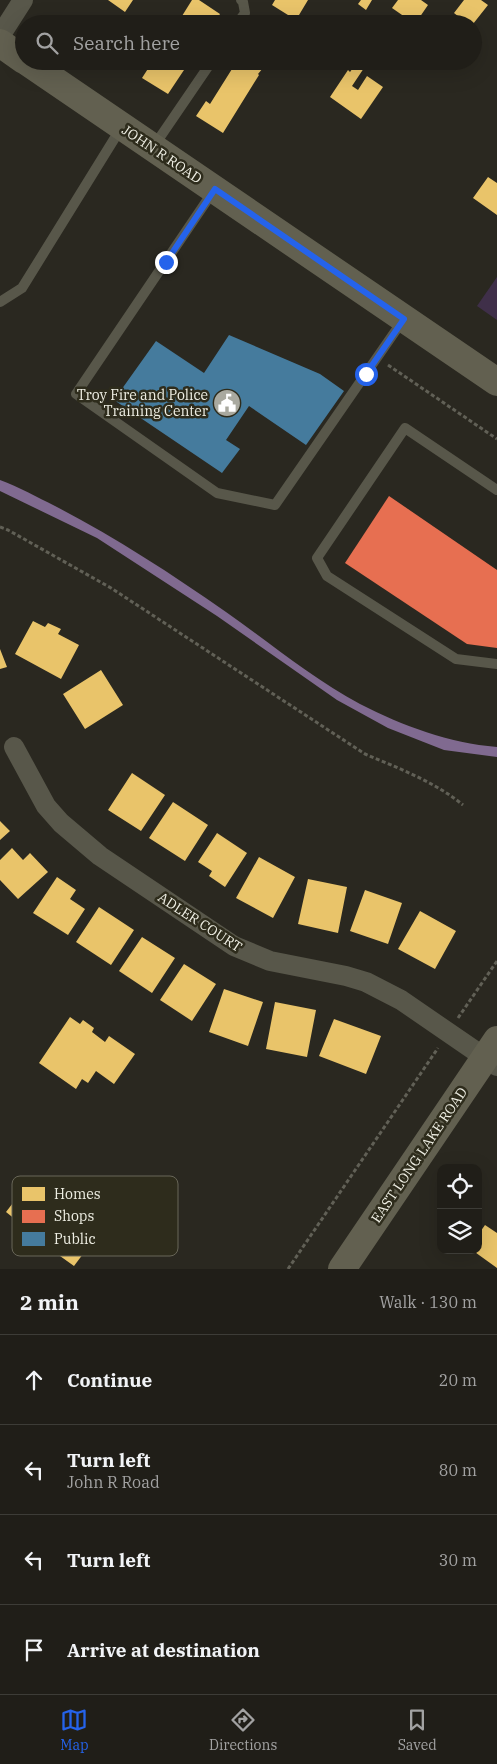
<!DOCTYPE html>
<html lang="en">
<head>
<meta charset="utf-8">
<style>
  :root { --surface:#201e18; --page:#282721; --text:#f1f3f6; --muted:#a2a2a2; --line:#3d3c37; --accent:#2563eb }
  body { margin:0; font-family:"IBM Plex Serif",serif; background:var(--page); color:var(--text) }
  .controls { position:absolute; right:15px; bottom:15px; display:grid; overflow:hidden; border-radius:10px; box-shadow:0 5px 20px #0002 }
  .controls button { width:45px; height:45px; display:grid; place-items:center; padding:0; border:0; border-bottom:1px solid var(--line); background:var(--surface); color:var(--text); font:25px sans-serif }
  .stop { position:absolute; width:15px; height:15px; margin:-11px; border:4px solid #2563eb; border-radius:50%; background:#fff }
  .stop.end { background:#2563eb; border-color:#fff; box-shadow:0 1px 5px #0008 }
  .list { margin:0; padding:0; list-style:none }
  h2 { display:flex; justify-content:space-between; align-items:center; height:65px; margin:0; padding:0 20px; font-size:21px }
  h2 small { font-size:16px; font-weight:400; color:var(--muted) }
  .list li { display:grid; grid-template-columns:32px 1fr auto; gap:15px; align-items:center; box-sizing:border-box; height:90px; padding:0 20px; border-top:1px solid var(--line) }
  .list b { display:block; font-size:19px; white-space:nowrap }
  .list p { margin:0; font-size:16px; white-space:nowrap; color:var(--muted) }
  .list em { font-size:16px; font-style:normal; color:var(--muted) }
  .icon { flex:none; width:28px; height:28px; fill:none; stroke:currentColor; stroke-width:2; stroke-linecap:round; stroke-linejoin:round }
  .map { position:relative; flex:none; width:497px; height:1269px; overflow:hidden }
  .search { position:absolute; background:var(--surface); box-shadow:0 5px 20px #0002; left:15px; right:15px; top:15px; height:55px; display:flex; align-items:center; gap:12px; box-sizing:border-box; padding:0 18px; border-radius:28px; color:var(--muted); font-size:19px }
  .sheet { height:425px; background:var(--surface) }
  nav { display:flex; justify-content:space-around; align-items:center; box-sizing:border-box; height:70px; border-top:1px solid var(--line); background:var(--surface); font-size:14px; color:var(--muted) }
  nav a { display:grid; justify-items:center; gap:2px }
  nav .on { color:var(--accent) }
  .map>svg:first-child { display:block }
</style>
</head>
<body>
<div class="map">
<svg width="497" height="1269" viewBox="0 0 497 1269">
  <rect width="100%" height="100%" fill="#2a2820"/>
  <path fill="#3f2f49" d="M497,277V320L477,306Z"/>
  <path fill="#806a90" d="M0,480C19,487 37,497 55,506C115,537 170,573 226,612C270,643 313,679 360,704C403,726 449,743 497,747V757L444,750L388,728L337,700L217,616L97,538L0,491Z"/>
  <path fill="#e9c46a" d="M108,0H133L125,12Z
    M192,0H199L220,14L214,24H177Z
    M275,0H308L296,20L272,5Z
    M361,0H372L366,10L358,4Z
    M398,0H421L428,5L415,24L392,8Z
    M464,0H481L488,5L473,24H468L454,13Z
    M153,61H190L168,94L142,78Z
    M237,61H253L263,68L258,74L259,75L223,133L196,116L206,101L210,104Z
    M358,61H377L372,68L366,65L352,86L358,90L367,76L383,87L361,119L330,97L348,70L350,72Z
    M488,177L497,183V215L473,198Z
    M33,621L45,627L48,623L61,629L58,634L79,645L61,679L15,654Z
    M0,649L7,667L0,669Z
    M101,670L123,705L85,729L63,694Z
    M132,773L165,795L141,831L108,810Z
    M173,802L208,825L185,861L149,838Z
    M0,821L10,831L0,840Z
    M217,833L247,853L225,887L209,876L212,871L198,862Z
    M12,848L23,860L30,853L48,872L18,899L0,880V860Z
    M259,857L295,877L273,918L236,898Z
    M57,877L76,890L70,899L85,909L68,935L33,913Z
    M308,879L347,887L338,933L298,924Z
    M365,890L402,903L388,944L350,931Z
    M99,907L134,930L111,965L76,942Z
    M420,911L456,931L435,969L398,949Z
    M142,937L175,958L152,993L119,971Z
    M184,964L216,984L192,1021L160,1000Z
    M224,989L263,1002L248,1046L209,1032Z
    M275,1002L316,1010L307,1057L266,1049Z
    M70,1017L80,1024L83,1020L94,1028L92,1032L105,1042L109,1036L135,1054L114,1084L96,1071L88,1083L82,1079L76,1089L39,1063Z
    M334,1019L381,1036L366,1074L319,1056Z
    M19,1195L29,1203L16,1220L6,1212Z
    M485,1225L497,1233V1268L472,1250H478V1235Z
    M76,1235L89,1246L74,1266L60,1256Z"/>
  <path fill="#e76f51" d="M389,496L497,570V648L467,644L345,563Z"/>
  <path fill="#457b9d" d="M229,335L320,374L344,391L306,445L249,406L226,440L240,449L222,473L114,400L156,341L204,373Z"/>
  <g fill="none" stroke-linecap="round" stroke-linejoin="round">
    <path stroke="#616056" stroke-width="3" stroke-dasharray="4 2.5" stroke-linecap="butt" d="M388,365L497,439
      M0,527L8,530L111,588L365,754C398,768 435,782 463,805
      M458,1018L497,961
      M288,1269L438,1048"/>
    <path stroke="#58574a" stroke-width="10" d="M237,24L245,13L243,2L241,0
      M154,146L212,61
      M214,190L76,394L217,493L275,505L403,320
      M0,302L22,288L121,128
      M497,490L405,428L317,558L327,576L456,659L497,664"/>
    <path stroke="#58574a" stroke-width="20" d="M0,36L23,0
      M14,747L46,806L61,823L100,856L234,946L270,961L346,976L366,982L401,1000L497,1066"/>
    <path stroke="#626050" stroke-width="28" d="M0,43L24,60
      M26,61L497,382
      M342,1269L497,1040"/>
  </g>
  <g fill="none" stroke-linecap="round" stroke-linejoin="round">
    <path stroke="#2563eb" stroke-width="6" d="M166,262L215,189L404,319L366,374"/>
  </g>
  <defs>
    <g id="civic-disc" transform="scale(1.4375)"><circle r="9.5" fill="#a9a99f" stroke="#2e2c1c"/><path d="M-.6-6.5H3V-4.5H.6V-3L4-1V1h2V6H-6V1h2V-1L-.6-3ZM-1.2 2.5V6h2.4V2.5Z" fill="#fff"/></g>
  </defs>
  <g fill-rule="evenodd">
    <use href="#civic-disc" x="227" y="403"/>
  </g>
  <g text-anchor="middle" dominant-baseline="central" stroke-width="5" stroke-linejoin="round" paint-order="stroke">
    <g font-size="14" fill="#eeeee3" stroke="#2e2c1c">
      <text transform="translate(162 154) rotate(34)">JOHN R ROAD</text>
      <text transform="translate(200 922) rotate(33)">ADLER COURT</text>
      <text transform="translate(419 1155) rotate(-56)">EAST LONG LAKE ROAD</text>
    </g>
    <g font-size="14" fill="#eeeee3" stroke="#2e2c1c" text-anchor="end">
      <text x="208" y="395">Troy Fire and Police<tspan x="208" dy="16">Training Center</tspan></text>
    </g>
  </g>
  <rect x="12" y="1176" width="166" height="80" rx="8" fill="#2e2c1c" stroke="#686658" stroke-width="1"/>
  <rect x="22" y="1187" width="23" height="14" fill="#e9c46a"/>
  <rect x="22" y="1210" width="23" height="13" fill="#e76f51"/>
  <rect x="22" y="1232" width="23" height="14" fill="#457b9d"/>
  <g font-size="14" fill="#eeeee3">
    <text x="54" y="1199">Homes</text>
    <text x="54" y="1221">Shops</text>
    <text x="54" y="1244">Public</text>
  </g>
</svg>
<div class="controls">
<button><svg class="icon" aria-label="locate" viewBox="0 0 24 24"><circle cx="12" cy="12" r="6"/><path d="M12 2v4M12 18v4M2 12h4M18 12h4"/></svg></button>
<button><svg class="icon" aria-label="layers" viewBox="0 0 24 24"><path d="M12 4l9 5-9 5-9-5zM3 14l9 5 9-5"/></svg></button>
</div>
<div class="stop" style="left:366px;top:374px"></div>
<div class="stop end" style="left:166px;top:262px"></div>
<div class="search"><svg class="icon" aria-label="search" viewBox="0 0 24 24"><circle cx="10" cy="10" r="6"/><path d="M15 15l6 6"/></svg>Search here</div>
</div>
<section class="sheet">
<h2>2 min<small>Walk · 130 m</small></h2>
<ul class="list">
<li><svg class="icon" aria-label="ahead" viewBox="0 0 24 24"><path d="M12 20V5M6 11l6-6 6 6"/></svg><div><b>Continue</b></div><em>20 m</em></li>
<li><svg class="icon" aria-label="left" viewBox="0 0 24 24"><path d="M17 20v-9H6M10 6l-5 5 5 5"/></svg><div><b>Turn left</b><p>John R Road</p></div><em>80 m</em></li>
<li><svg class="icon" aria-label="left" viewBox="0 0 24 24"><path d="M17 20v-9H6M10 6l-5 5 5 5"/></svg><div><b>Turn left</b></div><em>30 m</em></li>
<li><svg class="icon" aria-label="arrive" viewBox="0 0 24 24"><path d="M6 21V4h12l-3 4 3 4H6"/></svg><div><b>Arrive at destination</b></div></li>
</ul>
</section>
<nav>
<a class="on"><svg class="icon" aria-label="map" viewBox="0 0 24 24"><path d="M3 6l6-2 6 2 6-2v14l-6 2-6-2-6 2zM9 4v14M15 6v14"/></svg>Map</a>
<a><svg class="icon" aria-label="directions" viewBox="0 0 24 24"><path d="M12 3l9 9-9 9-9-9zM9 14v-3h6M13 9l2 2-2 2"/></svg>Directions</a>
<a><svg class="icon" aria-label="saved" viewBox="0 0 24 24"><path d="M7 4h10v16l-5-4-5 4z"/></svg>Saved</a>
</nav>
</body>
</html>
